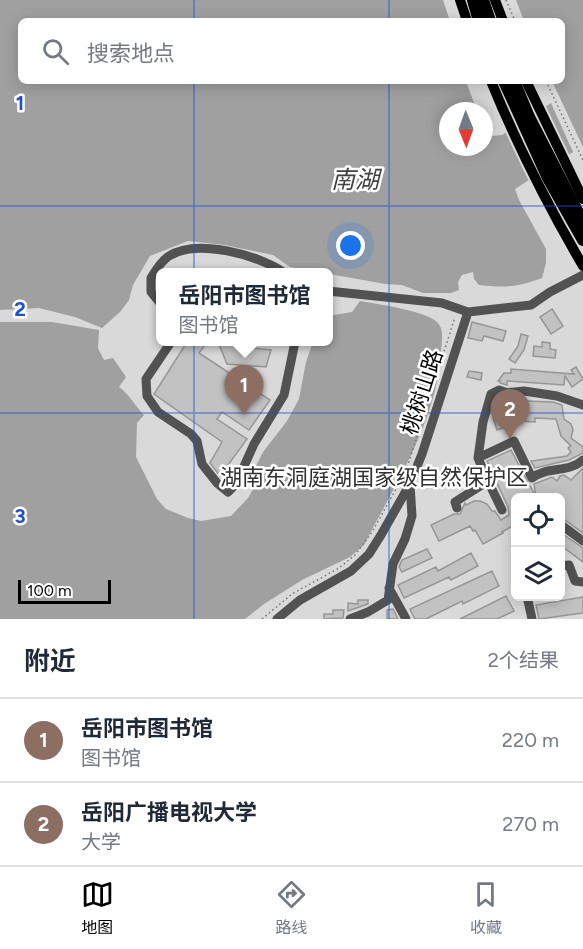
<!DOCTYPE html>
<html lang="zh">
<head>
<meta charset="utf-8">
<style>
  :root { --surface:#fff; --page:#f6f6f7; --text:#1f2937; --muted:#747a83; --line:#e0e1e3; --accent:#000 }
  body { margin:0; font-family:Figtree,"Noto Sans SC",sans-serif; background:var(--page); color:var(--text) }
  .controls { position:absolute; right:18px; bottom:18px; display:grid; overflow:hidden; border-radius:9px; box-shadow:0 3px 15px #0003 }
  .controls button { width:54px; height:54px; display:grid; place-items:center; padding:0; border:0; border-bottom:2px solid var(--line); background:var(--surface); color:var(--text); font:30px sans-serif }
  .compass { position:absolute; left:439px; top:102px; width:54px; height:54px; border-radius:50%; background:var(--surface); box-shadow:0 3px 15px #0003; rotate:179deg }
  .scale { position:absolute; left:18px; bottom:15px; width:93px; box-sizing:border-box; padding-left:6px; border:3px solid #000; border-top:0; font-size:16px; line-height:21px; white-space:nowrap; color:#000; -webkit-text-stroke:4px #fff; paint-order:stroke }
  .you { position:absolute; left:351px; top:246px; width:21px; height:21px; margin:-15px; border:4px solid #fff; border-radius:50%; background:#1a73e8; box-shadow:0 0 0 9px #1a73e833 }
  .badge { display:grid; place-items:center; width:39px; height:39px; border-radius:50%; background:var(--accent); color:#fff; font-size:20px; font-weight:700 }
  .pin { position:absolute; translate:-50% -50px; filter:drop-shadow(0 2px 3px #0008) }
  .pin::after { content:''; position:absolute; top:32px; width:21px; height:18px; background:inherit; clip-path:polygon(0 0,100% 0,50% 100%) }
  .popup { position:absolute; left:156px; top:268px; width:177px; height:78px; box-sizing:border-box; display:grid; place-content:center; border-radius:9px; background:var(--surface); filter:drop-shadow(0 2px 4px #0005); font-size:20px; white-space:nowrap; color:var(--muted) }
  .popup b { font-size:22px; color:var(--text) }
  .popup::after { content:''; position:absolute; left:50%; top:100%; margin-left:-12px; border:12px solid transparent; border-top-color:var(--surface) }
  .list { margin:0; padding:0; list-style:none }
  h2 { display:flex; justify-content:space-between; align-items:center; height:78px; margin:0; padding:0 24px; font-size:26px }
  h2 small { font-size:20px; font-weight:400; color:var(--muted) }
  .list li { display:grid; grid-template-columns:39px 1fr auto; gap:18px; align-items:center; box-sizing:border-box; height:84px; padding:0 24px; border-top:2px solid var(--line) }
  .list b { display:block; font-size:22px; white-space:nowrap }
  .list p { margin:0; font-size:20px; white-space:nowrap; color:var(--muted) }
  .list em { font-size:20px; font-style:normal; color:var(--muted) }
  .icon { flex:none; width:33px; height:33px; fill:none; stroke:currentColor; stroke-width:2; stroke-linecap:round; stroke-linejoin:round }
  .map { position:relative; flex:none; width:583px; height:619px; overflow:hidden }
  .search { position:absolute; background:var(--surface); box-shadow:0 3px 15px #0003; left:18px; right:18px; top:18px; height:66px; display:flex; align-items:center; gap:15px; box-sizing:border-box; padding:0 21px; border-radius:9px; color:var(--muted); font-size:22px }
  .sheet { height:246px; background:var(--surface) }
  nav { display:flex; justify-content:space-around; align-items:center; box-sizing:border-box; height:84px; border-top:2px solid var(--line); background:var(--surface); font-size:16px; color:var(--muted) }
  nav a { display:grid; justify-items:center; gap:3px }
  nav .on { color:var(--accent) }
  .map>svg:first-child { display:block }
</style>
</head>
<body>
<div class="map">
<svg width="583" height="619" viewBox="0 0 583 619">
  <rect width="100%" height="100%" fill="#fff"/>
  <path fill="#d9d9d9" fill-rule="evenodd" d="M0,0H583V619H0ZM21,21H562V81H21ZM448,111H484V147H448ZM160,272H328V342H160ZM516,497H560V596H516Z"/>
  <path fill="#a0a0a0" d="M0,0H443L450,21H21V81H466L477,111H448V147H484V129L491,136L502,135L551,103L573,152L515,189L519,200L546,249V263L542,278C517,287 506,288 479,285L474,279L473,272L462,275L458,282L459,290L451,293H423L402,285L385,284L290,267L273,255L225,245L188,241L150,256L133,285L129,300L120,312L102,328L75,317L39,308L0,310Z
    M516,0H583V147L552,81H562V21H524Z
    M360,301C376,304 428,311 438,323C444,330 442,342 441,350C438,420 395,484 364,545L350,557L302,580L264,604L245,619H0V322H52L99,330L98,348L104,360L113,358L126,377L119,387C129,394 135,406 144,415L137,423L136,457L157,499L166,509L188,518L201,521L231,516L248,498L256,484L255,468L263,452L287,421L299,399L306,362L313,342H328V316L352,312Z"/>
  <path fill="#c2c2c2" stroke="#969696" stroke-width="1.5" d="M552,309L563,326L551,334L540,317Z
    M472,322L506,331L503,341L484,336L482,341L468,338Z
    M521,334L528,336L524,350L515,363L509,359L518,346Z
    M187,342H207L199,353L270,400L249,430L222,412L217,419L247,439L220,476L210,463L222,442L154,394Z
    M218,342H237L240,347L271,350L266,367L227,364Z
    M542,342L550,343V349L556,350L555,358L533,356L534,346L542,347Z
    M576,367L583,379L572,387L565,376L564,385L507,381V385L500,383V381H498L504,373H511V369L574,374L571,370Z
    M469,371L482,373L481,380L467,377Z
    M527,401L553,402L562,405L564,419L571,424L573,430L571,438L583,447V453L569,460L535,468L531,461L567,456L571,452L568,448L571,446L561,436L556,419L535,418V422L521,421L497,430L493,418L526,407Z
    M511,450L536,497L534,484L552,477L557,481L560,476L564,475L571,480L583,468V533L561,517V498H516V524L502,532L503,533L483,544L475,530L473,531L470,526L439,541L431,525L454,514H460L465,503L466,505L474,501H480L487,504L492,511H495L501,520L509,515L508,507L487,461Z
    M561,533L583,548V562L563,547L561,543Z
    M427,549L432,558L402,572L399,567L402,560Z
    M471,553L478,566L451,580L449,577L404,598L398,585L436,567L438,571Z
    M492,571L499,586L463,604L462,601L426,619H415L410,609Z
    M506,596L514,611L497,619H460Z
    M583,597V613L539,619L536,605Z
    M358,600H368V604L348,611V603L358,604Z
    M393,609L398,619H387V610Z
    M333,610H344L343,618L324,619V614H333Z"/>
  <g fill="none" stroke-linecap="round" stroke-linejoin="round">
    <g stroke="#dbdbdb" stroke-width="14">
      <path id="major" d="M460,0L467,21
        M495,0L503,21
        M491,81C517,145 548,206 583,266
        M526,81L583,199"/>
    </g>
    <g stroke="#dbdbdb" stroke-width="15">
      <path id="highway" d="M473,0L479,21
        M483,0L490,21
        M504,81L548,178L583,240
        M514,81L529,117L583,222"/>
    </g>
    <path stroke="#747474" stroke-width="1.5" stroke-dasharray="1.5 3" stroke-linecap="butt" d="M506,0L515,21
      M546,81L583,160
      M262,619L292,594L339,568L355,555L372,532L406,471L455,317"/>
    <path stroke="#525252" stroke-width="9" d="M328,291L442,303L468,312
      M160,303L151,292V278C156,270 161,261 169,256C197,238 258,255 283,272
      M171,342L146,379L147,396L158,412L191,434L197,441L202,464L217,483L228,492L236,484L254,444L284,395L295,342
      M478,458L514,441L532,478C547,466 569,473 583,460
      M488,481L502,510
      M457,508L455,502L488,481L478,458L483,422L491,394L499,390L507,393L524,391L557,396L583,405
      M560,524L583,541
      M560,566L569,565L575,581L583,582
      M389,588L406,619
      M527,596L532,619
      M277,619L300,600L351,571L369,554L381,535L410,484L422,454L468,312L531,305L550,292L583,275
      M350,619L368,612L388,600L393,564L405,539L412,516L410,484"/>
    <use href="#major" stroke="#000" stroke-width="10"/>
    <use href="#highway" stroke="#000" stroke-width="12"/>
  </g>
  <path fill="none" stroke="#1d4ed8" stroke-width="1.5" stroke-opacity="0.55" d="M194,0V21M389,0V21M194,81V619M389,81V619M0,206H583M0,413H583"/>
  <g text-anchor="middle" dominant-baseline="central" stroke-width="5" stroke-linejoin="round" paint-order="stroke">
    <g font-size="22" fill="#000" stroke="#fff">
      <text transform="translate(422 392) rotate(-72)">桃树山路</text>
    </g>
    <g font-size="22" fill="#303030" stroke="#fff">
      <text x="374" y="477">湖南东洞庭湖国家级自然保护区</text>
    </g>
    <g font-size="24" font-style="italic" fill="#414141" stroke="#fff">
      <text x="355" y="179">南湖</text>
    </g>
  </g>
  <g font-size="20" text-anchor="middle" font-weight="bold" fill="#1d4ed8" stroke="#fff" stroke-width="5" stroke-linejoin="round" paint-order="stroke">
    <text x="20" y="110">1</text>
    <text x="20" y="316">2</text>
    <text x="20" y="523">3</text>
  </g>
</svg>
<div class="controls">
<button><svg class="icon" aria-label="locate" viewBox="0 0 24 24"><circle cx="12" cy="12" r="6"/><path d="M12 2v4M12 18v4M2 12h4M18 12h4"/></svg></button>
<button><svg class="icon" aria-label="layers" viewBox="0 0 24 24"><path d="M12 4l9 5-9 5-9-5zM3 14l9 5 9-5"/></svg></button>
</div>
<svg class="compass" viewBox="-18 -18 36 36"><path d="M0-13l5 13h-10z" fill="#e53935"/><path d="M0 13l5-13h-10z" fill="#747a83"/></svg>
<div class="scale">100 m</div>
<div class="you"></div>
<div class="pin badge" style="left:244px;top:415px;background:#8d6e63">1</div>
<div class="popup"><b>岳阳市图书馆</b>图书馆</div>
<div class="pin badge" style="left:510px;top:439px;background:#8d6e63">2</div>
<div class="search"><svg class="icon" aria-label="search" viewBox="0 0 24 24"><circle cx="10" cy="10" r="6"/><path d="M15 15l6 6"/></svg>搜索地点</div>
</div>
<section class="sheet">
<h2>附近<small>2个结果</small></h2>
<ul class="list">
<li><span class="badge" style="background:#8d6e63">1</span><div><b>岳阳市图书馆</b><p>图书馆</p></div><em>220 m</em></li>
<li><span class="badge" style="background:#8d6e63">2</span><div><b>岳阳广播电视大学</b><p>大学</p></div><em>270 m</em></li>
</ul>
</section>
<nav>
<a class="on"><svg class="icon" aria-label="map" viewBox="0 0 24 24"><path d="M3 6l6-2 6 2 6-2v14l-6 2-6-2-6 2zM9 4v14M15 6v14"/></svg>地图</a>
<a><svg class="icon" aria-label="directions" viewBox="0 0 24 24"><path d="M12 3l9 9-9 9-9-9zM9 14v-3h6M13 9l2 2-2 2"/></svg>路线</a>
<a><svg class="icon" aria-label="saved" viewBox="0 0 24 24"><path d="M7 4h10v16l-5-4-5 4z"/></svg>收藏</a>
</nav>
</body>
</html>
